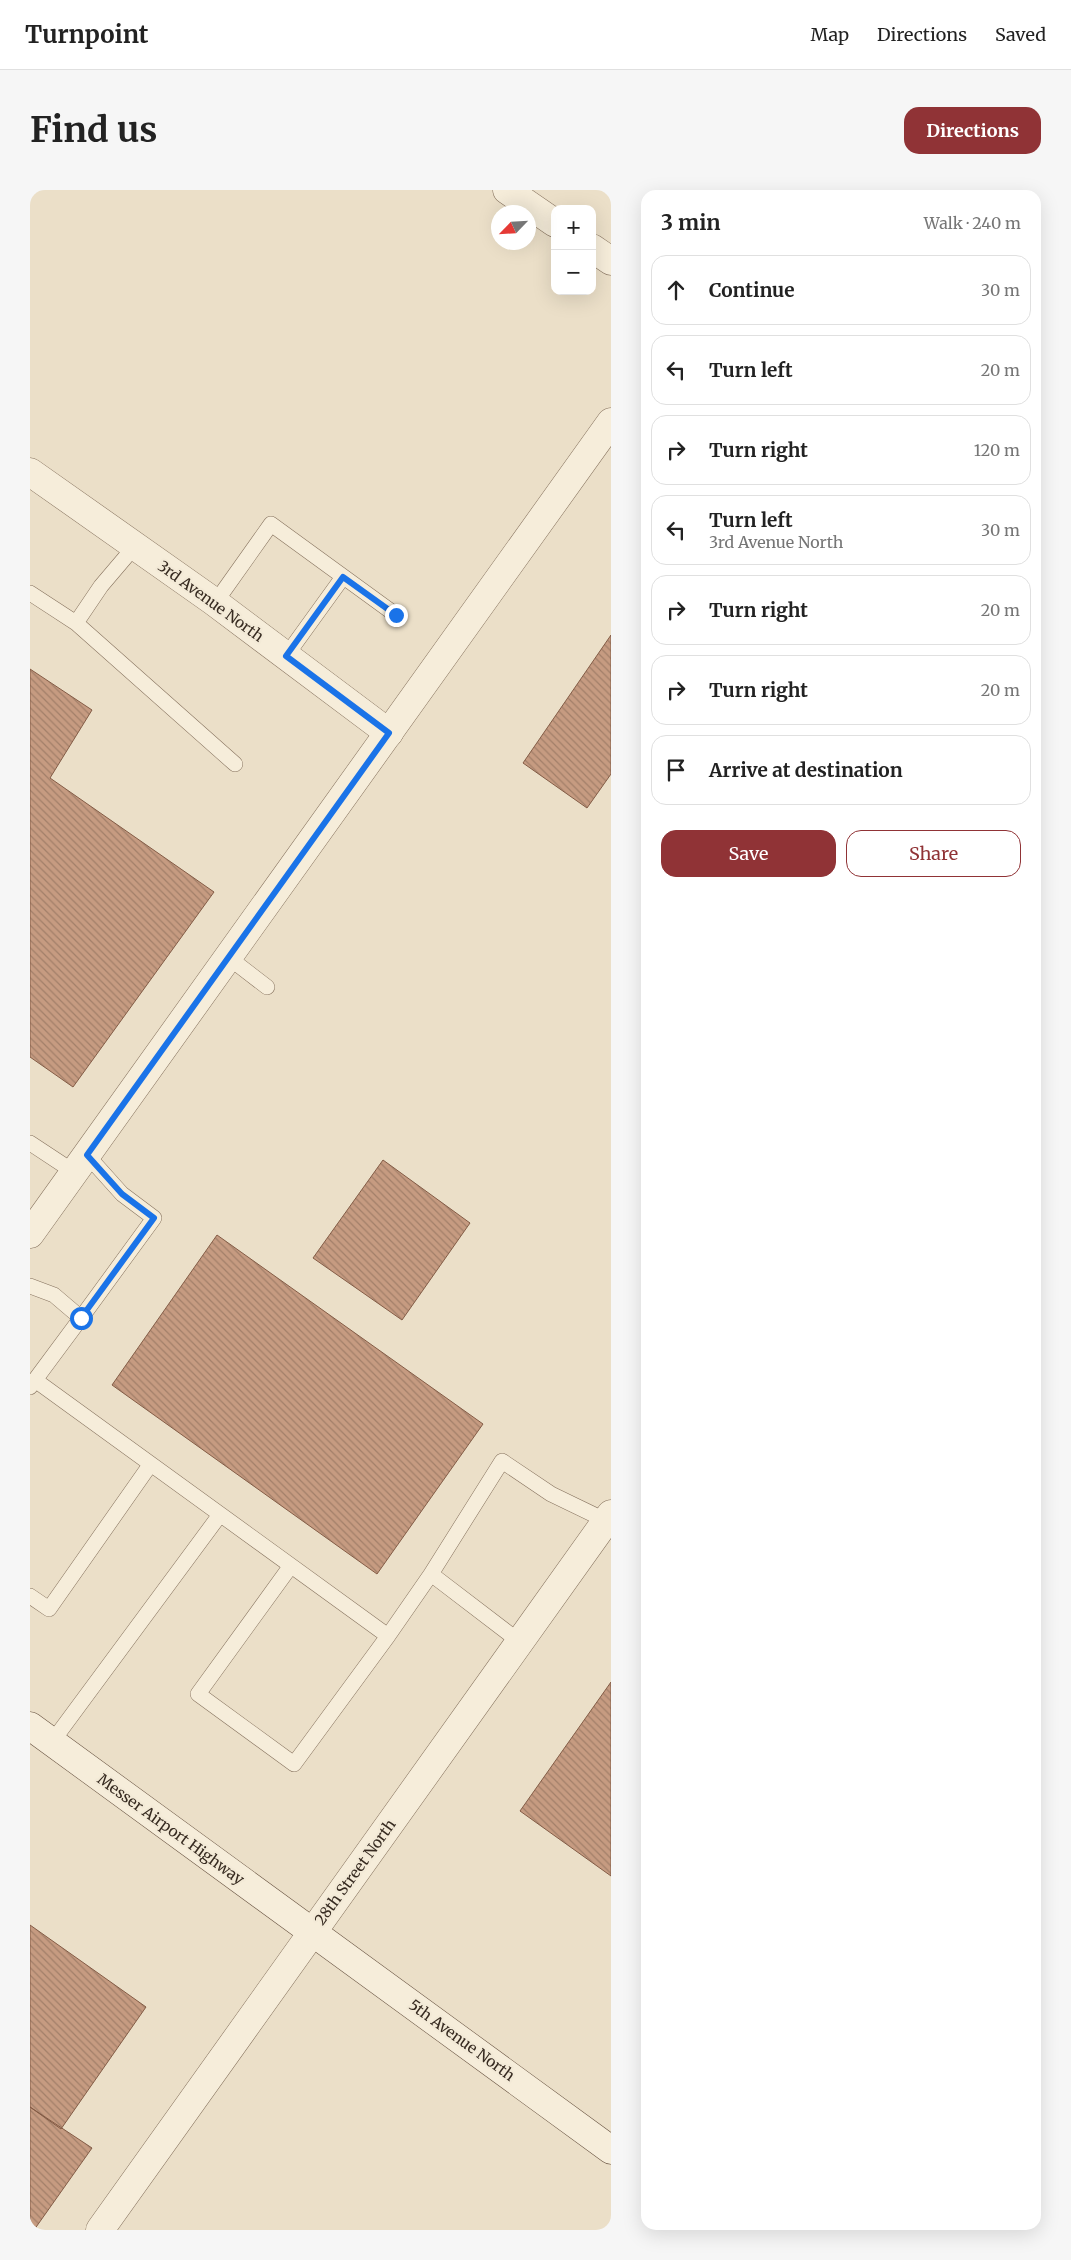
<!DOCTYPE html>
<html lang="en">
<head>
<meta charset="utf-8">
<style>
  :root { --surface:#fff; --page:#f6f6f6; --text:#222; --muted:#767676; --line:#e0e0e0; --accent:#903336 }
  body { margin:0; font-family:Merriweather,serif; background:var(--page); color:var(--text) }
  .controls { position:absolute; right:15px; top:15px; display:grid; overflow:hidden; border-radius:10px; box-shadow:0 5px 20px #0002 }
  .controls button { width:45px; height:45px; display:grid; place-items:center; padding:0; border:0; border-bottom:1px solid var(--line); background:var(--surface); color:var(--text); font:25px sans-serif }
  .compass { position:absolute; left:461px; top:15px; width:45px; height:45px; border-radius:50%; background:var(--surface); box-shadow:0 5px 20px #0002; rotate:245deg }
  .stop { position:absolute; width:15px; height:15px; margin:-11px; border:4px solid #1a73e8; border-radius:50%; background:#fff }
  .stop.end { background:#1a73e8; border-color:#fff; box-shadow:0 1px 5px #0008 }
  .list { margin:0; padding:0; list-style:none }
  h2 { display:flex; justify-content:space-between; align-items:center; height:65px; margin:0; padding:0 20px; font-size:21px }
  h2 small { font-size:16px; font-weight:400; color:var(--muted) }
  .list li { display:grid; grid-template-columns:32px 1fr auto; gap:15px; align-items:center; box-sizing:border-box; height:70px; margin:0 10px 10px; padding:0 10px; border:1px solid var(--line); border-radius:15px }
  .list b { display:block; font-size:19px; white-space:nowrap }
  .list p { margin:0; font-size:16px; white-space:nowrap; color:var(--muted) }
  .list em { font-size:16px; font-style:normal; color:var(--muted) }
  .actions { display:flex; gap:10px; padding:15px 20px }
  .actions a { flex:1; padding:11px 0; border:1px solid var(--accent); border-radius:15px; text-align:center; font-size:18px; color:var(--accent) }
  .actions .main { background:var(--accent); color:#fff }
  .icon { flex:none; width:28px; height:28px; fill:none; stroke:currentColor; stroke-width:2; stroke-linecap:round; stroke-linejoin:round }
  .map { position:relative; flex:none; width:581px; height:2040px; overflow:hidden; border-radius:15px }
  header { display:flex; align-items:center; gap:30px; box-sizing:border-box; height:70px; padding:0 25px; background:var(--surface); border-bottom:1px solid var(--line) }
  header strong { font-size:24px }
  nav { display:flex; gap:28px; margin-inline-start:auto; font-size:18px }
  .intro { display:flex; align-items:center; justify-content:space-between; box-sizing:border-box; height:120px; padding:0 30px }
  h1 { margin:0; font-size:35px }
  .button { padding:12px 22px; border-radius:15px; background:var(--accent); color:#fff; font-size:18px; font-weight:700 }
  main { display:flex; gap:30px; padding:0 30px }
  aside { flex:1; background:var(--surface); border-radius:15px; box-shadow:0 5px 20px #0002 }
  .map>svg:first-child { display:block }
</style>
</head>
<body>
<header>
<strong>Turnpoint</strong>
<nav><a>Map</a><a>Directions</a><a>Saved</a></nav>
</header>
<div class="intro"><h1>Find us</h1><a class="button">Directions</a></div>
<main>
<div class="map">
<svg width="581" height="2040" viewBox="0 0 581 2040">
  <defs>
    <pattern id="building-back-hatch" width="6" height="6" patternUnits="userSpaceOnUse" patternTransform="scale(1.25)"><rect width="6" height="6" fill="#c69b81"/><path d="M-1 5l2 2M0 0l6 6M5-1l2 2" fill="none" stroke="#a27f69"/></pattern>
  </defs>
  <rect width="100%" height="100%" fill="#ebdfc8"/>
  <path fill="url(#building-back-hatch)" stroke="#835c46" d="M581,445V584L557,618L493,573Z
    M0,479L62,520L20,588L184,702L43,897L0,867Z
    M353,970L440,1033L372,1130L283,1068Z
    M187,1045L453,1234L347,1384L82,1195Z
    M581,1492V1686L490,1621Z
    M0,1735L116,1817L31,1939L0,1917Z
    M0,1917L62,1958L4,2040H0Z"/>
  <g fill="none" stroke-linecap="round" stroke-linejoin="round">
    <g stroke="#86725e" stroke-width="16">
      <path id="service" d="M0,403L46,433L205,574
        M185,413L241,334L366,425
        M46,433L71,396L105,356
        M256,466L313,387
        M198,767L237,797
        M0,953L44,982
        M0,1096L24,1105L51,1128L5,1190
        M51,1128L124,1028L92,1004L57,965
        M0,1197L5,1190L358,1446L264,1574L168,1504L260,1377
        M401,1384L472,1271L521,1304L581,1333
        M0,1406L19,1419L120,1275
        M358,1446L401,1384L490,1452
        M22,1552L189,1326"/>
    </g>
    <g stroke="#86725e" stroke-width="29">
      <path id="minor" d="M477,0L525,33
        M562,58L581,71
        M0,282L183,411L359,543"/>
    </g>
    <g stroke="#86725e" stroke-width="29">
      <path id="tertiary" d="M0,1044L581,232
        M70,2040L581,1324"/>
    </g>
    <g stroke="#685341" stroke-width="29">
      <path id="secondary" d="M0,1536L581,1960"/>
    </g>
    <use href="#service" stroke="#f6edda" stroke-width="15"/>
    <use href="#minor" stroke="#f6edda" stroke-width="28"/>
    <use href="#tertiary" stroke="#f6edda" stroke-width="28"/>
    <use href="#secondary" stroke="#f6edda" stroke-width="28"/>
  </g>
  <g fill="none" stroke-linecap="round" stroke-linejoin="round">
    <path stroke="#1a73e8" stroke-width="6" d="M51,1128L124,1028L92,1004L57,965L359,543L256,466L313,387L366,425"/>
  </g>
  <g text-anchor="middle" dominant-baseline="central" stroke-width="4.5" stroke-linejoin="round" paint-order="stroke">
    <g font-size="15" fill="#372b21" stroke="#f3ead7">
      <text transform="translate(181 411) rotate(36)">3rd Avenue North</text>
      <text transform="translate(141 1639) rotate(36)">Messer Airport Highway</text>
      <text transform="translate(325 1682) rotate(-54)">28th Street North</text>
      <text transform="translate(432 1850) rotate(36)">5th Avenue North</text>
    </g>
  </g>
</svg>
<div class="controls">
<button>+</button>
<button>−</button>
</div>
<svg class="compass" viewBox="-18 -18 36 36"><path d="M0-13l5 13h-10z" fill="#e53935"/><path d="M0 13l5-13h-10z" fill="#767676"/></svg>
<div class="stop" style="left:51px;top:1128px"></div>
<div class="stop end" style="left:366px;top:425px"></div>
</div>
<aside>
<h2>3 min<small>Walk · 240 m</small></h2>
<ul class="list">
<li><svg class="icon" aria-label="ahead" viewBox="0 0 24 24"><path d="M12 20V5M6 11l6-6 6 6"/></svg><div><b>Continue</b></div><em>30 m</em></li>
<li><svg class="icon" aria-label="left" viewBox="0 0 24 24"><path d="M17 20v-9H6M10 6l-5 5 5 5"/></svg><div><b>Turn left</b></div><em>20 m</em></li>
<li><svg class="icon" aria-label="right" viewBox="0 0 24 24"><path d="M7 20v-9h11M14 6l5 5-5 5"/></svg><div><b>Turn right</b></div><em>120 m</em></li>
<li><svg class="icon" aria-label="left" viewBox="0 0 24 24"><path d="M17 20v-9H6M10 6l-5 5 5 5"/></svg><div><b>Turn left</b><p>3rd Avenue North</p></div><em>30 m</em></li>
<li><svg class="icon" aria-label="right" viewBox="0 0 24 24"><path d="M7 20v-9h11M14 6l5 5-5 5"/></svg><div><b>Turn right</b></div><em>20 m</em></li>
<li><svg class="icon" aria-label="right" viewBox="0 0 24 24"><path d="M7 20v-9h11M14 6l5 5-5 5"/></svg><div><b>Turn right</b></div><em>20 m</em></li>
<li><svg class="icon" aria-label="arrive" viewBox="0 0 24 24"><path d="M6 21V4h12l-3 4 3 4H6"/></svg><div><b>Arrive at destination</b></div></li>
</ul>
<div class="actions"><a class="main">Save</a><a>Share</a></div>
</aside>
</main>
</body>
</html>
